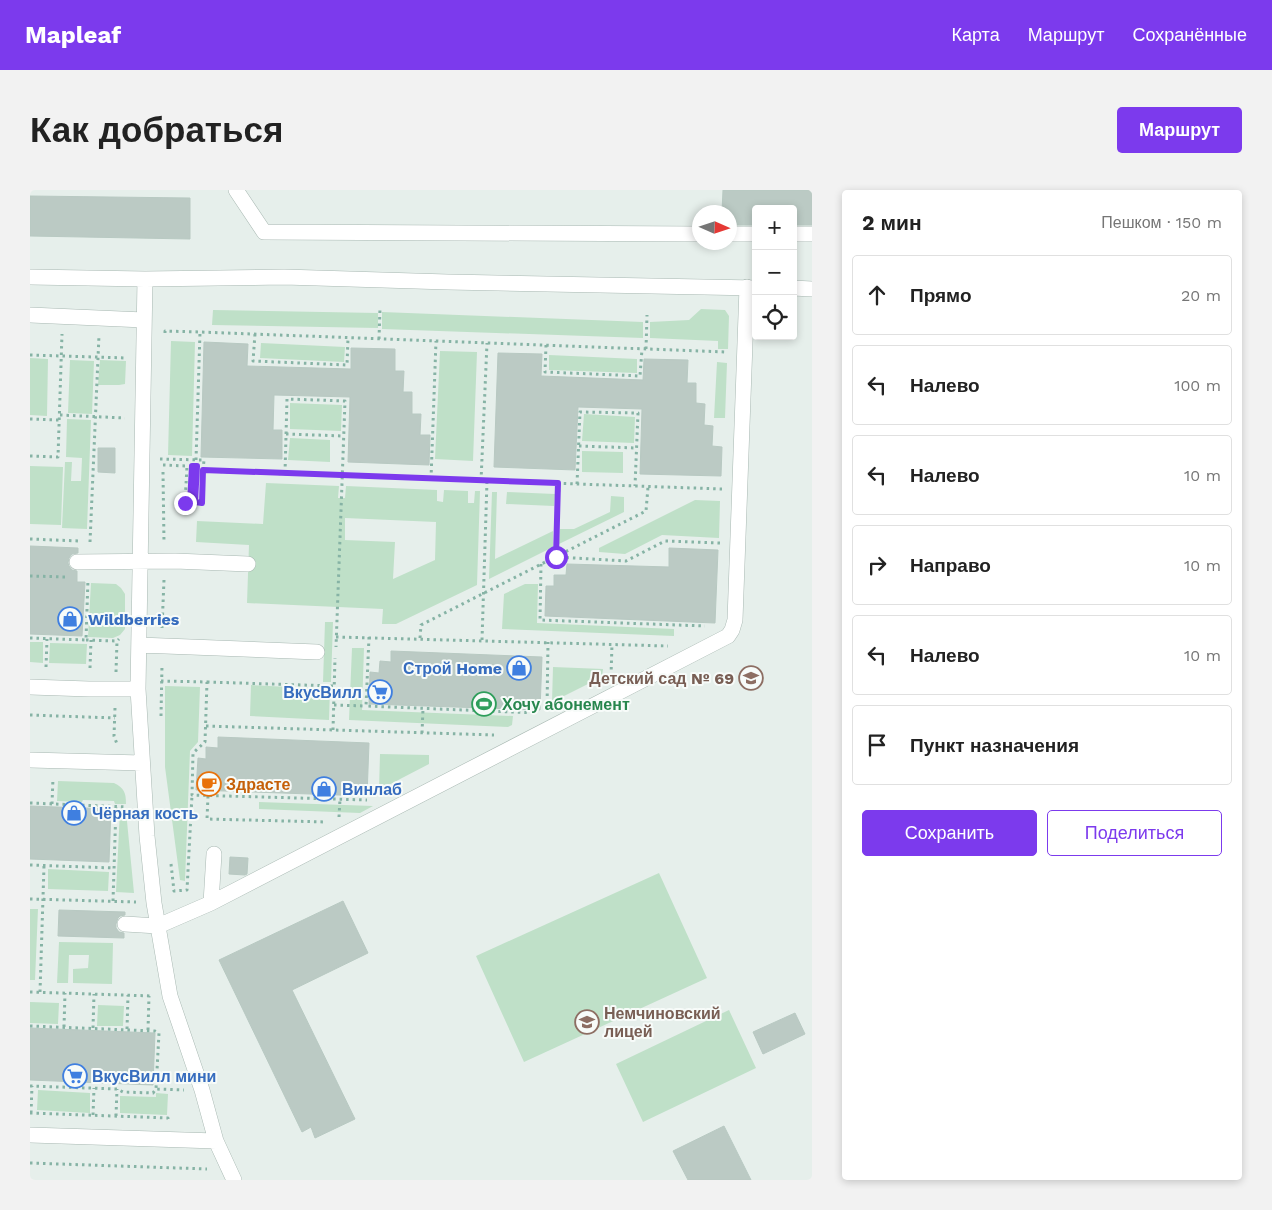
<!DOCTYPE html>
<html lang="ru">
<head>
<meta charset="utf-8">
<style>
  :root { --surface:#fff; --page:#f2f2f2; --text:#222; --muted:#767676; --line:#e0e0e0; --accent:#7c3aed }
  body { margin:0; font-family:"Work Sans",sans-serif; background:var(--page); color:var(--text) }
  .controls { position:absolute; right:15px; top:15px; display:grid; overflow:hidden; border-radius:5px; box-shadow:0 2px 8px #0003 }
  .controls button { width:45px; height:45px; display:grid; place-items:center; padding:0; border:0; border-bottom:1px solid var(--line); background:var(--surface); color:var(--text); font:25px sans-serif }
  .compass { position:absolute; left:662px; top:15px; width:45px; height:45px; border-radius:50%; background:var(--surface); box-shadow:0 2px 8px #0003; rotate:93deg }
  .stop { position:absolute; width:15px; height:15px; margin:-11px; border:4px solid #7c3aed; border-radius:50%; background:#fff }
  .stop.end { background:#7c3aed; border-color:#fff; box-shadow:0 1px 5px #0008 }
  .list { margin:0; padding:0; list-style:none }
  h2 { display:flex; justify-content:space-between; align-items:center; height:65px; margin:0; padding:0 20px; font-size:21px }
  h2 small { font-size:16px; font-weight:400; color:var(--muted) }
  .list li { display:grid; grid-template-columns:32px 1fr auto; gap:15px; align-items:center; box-sizing:border-box; height:80px; margin:0 10px 10px; padding:0 10px; border:1px solid var(--line); border-radius:5px }
  .list b { display:block; font-size:19px; white-space:nowrap }
  .list em { font-size:16px; font-style:normal; color:var(--muted) }
  .actions { display:flex; gap:10px; padding:15px 20px }
  .actions a { flex:1; padding:11px 0; border:1px solid var(--accent); border-radius:5px; text-align:center; font-size:18px; color:var(--accent) }
  .actions .main { background:var(--accent); color:#fff }
  .icon { flex:none; width:28px; height:28px; fill:none; stroke:currentColor; stroke-width:2; stroke-linecap:round; stroke-linejoin:round }
  .map { position:relative; flex:none; width:782px; height:990px; overflow:hidden; border-radius:5px }
  header { display:flex; align-items:center; gap:30px; box-sizing:border-box; height:70px; padding:0 25px; background:var(--accent); color:#fff }
  header strong { font-size:24px }
  nav { display:flex; gap:28px; margin-inline-start:auto; font-size:18px }
  .intro { display:flex; align-items:center; justify-content:space-between; box-sizing:border-box; height:120px; padding:0 30px }
  h1 { margin:0; font-size:35px }
  .button { padding:12px 22px; border-radius:5px; background:var(--accent); color:#fff; font-size:18px; font-weight:700 }
  main { display:flex; gap:30px; padding:0 30px }
  aside { flex:1; background:var(--surface); border-radius:5px; box-shadow:0 2px 8px #0003 }
  .map>svg:first-child { display:block }
</style>
</head>
<body>
<header>
<strong>Mapleaf</strong>
<nav><a>Карта</a><a>Маршрут</a><a>Сохранённые</a></nav>
</header>
<div class="intro"><h1>Как добраться</h1><a class="button">Маршрут</a></div>
<main>
<div class="map">
<svg width="782" height="990" viewBox="0 0 782 990">
  <rect width="100%" height="100%" fill="#e6efeb"/>
  <path fill="#bfe0c8" fill-rule="evenodd" d="M671,119L695,120L699,126L698,159H688V151L620,148V132L659,130Z
    M183,120L348,123V138L182,135Z
    M352,122L613,132V148L352,139Z
    M141,151L165,152L162,266L138,265Z
    M231,153L315,157L314,172L230,168Z
    M410,161L447,162L443,271L405,269Z
    M519,165L607,169V183L519,180Z
    M0,168L18,169L17,226L0,225Z
    M40,170L64,171L62,224L38,223Z
    M70,170L96,171L95,194L89,195H68Z
    M687,172L697,173L695,228H684Z
    M260,213L312,215L311,241L260,239Z
    M554,224L605,227L604,253L552,251Z
    M37,229L61,230L57,339L32,338L35,272H42L41,291H51L52,268L36,267Z
    M260,248L300,250V272L258,270Z
    M552,261L593,262V283L552,282Z
    M0,276L33,277L31,335L0,334Z
    M236,293L309,296L308,308H315L316,296L407,300V311L413,312L414,300L438,301V313H444L445,301H450L447,395L366,434H352L353,419L217,413L219,355L166,352L167,331L233,334ZM315,328L406,332L405,370L363,389L365,352L315,350Z
    M462,302H467L465,369L523,341V357L459,389Z
    M477,302L525,304L524,316L476,314Z
    M581,306L594,307V322L529,354L530,339H544L580,322Z
    M665,310L690,311L689,348L632,345L595,364L569,362V358Z
    M61,393L86,394L91,398L95,404V439L90,445L83,448L58,447Z
    M495,394H508L507,433L644,439V446L472,439L474,404Z
    M295,432H303L301,492H293Z
    M0,452H13V473L0,472Z
    M20,453L57,454L56,474L19,473Z
    M322,458H334L332,520L483,526L482,535L478,537L319,530Z
    M523,477L573,479L572,487L522,512Z
    M221,495L300,499L299,530L220,526Z
    M135,496L170,497L168,552L160,561L155,691L150,690L135,577Z
    M350,564L399,565V574L349,600Z
    M28,591L84,593C94,598 96,602 96,614H85L84,611L53,610L52,612L27,611Z
    M229,612L343,616L330,623L229,619Z
    M90,620L96,621L104,703L86,702Z
    M18,679L79,682L78,701L18,699Z
    M629,683L677,788L494,872L446,766Z
    M0,719H8L5,790H0Z
    M29,752L83,753L82,794L43,793V779L58,778L59,765H39L38,793H27Z
    M0,812L29,813L28,834L0,833Z
    M68,815L94,816L93,836H67Z
    M699,820L726,878L613,932L586,874Z
    M8,900L60,903V923L7,920Z
    M126,903L138,904L137,925L90,923V906L126,907Z"/>
  <path fill="#bbcac4" stroke="#b8c9c2" d="M693,0H782V35H763V19H726V35H700V22H692Z
    M0,6L160,8V49L0,46Z
    M174,152L218,154L217,176L321,179V158L365,159V181H374L373,202H382V224H391L390,245H400L399,275L318,272L320,207L244,205L243,240H252V269L171,267Z
    M468,163L512,164L511,186L613,190L614,169L658,170L657,193H666V213L675,214L674,235L683,236L682,256L692,257L691,286L610,284L612,219L548,217L545,280L464,277Z
    M68,258H85V283L68,282Z
    M0,356L48,358V363L42,364L39,368L38,373L39,376L42,380L47,381V392H55L52,446L0,444Z
    M639,358L688,360L685,433L515,426L516,396H524V385H536L537,374L639,377Z
    M361,461L512,467L510,520L339,514L340,482L349,483L350,471L361,472Z
    M188,547L339,553L337,606L166,600L168,568L176,569V557L188,558Z
    M0,616L81,619L79,672L0,669Z
    M200,667L218,668L217,684L215,685L199,684Z
    M313,711L338,763L262,800L325,929L285,948L281,937L272,942L189,770Z
    M29,720L95,722V725L90,726L88,728L86,734V738L89,742L94,743V748L28,746Z
    M765,823L775,844L733,864L723,842Z
    M0,838L125,843L123,895L0,890Z
    M694,936L721,990H658L643,961Z"/>
  <g fill="none" stroke-linecap="round" stroke-linejoin="round">
    <g stroke="#a8b8b2" stroke-width="16">
      <path id="minor" d="M206,0L234,42L670,44
        M700,44H726
        M763,44H782
        M0,87L115,89L108,499L117,646L124,713L140,806L172,900L186,951L0,945
        M115,89L254,87L418,92L726,98
        M763,98L782,99
        M0,125L114,130
        M47,372L145,371L218,374
        M109,455L287,462
        M0,497L59,499H108
        M0,570L112,573
        M181,713L184,664
        M95,734L128,736L181,713L698,446L702,440L705,430L717,97
        M186,951L204,990"/>
    </g>
    <path stroke="#86b3a5" stroke-width="3" stroke-dasharray="2.5 4" stroke-linecap="butt" d="M135,143V141L170,142L696,162
      M225,144L223,171L317,175L318,148
      M349,149L350,118
      M516,155L515,182L610,186L612,159
      M616,159L617,125
      M0,165L97,168
      M30,225L95,228
      M0,229L29,230
      M256,244L314,246
      M549,256L607,258
      M0,266L28,267L32,144
      M130,269L174,270L173,281L692,299
      M166,270L170,142
      M133,275L157,276L155,313H160L162,276H167L165,312L172,313L173,281
      M133,282L134,353
      M255,283L257,209L315,211L306,457
      M401,289L406,151
      M451,291L457,153
      M529,293L526,367L596,371L635,351L690,353
      M547,294L550,222L608,223L605,296
      M0,349L49,351
      M60,352L69,145
      M511,374L510,430L675,436
      M0,386L36,387
      M132,438L134,390
      M306,447L638,456
      M339,447L336,516L506,523
      M0,448L56,450L58,389
      M390,448L391,435L616,321L618,297
      M56,450L87,451
      M452,450L457,291
      M16,477L17,449
      M60,478L61,450
      M86,482L87,451L89,449
      M581,486L582,454
      M131,491L177,492L175,552L163,563L162,605L337,610
      M177,492L304,496
      M304,515L336,516
      M85,518L84,546L87,554
      M517,519L518,452
      M0,525L85,528
      M131,526L132,475
      M176,536L464,545
      M303,540L305,468
      M392,543L393,519
      M178,606L177,629L296,632
      M0,613L97,617
      M22,614L23,588
      M309,627L310,609
      M141,674L144,701L157,700L162,605
      M0,675L84,678
      M0,709L106,712
      M83,711L86,616
      M0,802L122,806
      M10,802L14,676
      M0,836L125,841L129,843L126,899
      M34,837L35,803
      M63,838L64,804
      M97,839L98,805
      M118,840L119,806
      M0,896L87,899L93,902L123,903L126,899L154,900
      M0,923L138,928V931
      M1,923L2,896
      M63,925L64,898
      M86,926L87,899
      M0,973L177,979"/>
    <use href="#minor" stroke="#fff" stroke-width="15"/>
  </g>
  <g fill="none" stroke-linecap="round" stroke-linejoin="round">
    <path stroke="#7c3aed" stroke-width="6" d="M155,313H160L162,276H167L165,312L172,313L173,280L528,293L526,367"/>
  </g>
  <defs>
    <g id="shop-ring" transform="scale(1.25)"><circle r="9.5" fill="#f7fbf9" stroke="#3f7fe0" stroke-width="1.5"/><path d="M-5-2.5h2.3a2.7 3.5 0 0 1 5.4 0H5L5.5 6h-11ZM-1.5-2.5h3a1.5 2.3 0 0 0-3 0Z" fill="#3f7fe0"/></g>
    <g id="school-ring" transform="scale(1.25)"><circle r="9.5" fill="#f7fbf9" stroke="#8d6e63" stroke-width="1.5"/><path d="M0-5L7-2L0 1L-7-2ZM-4 1L0 2.5L4 1V4Q0 6-4 4Z" fill="#8d6e63"/></g>
    <g id="supermarket-ring" transform="scale(1.25)"><circle r="9.5" fill="#f7fbf9" stroke="#3f7fe0" stroke-width="1.5"/><path d="M-6-5.5h2.5l.6 2H6L4.5 2H-2.5L-4.4-4H-6ZM-1.5 3.2a1.3 1.3 0 1 0 .1 0ZM3 3.2a1.3 1.3 0 1 0 .1 0Z" fill="#3f7fe0"/></g>
    <g id="stadium-ring" transform="scale(1.25)"><circle r="9.5" fill="#f7fbf9" stroke="#2e9e5b" stroke-width="1.5"/><path d="M0-5a6.5 5 0 1 0 0 10a6.5 5 0 1 0 0-10ZM-3.5-1.8h7v3.6h-7Z" fill="#2e9e5b"/></g>
    <g id="cafe-ring" transform="scale(1.25)"><circle r="9.5" fill="#f7fbf9" stroke="#e8710a" stroke-width="1.5"/><path d="M-5.5-4.5H6V0H3Q3 3.5 0 3.5H-2.5Q-5.5 3.5-5.5 0ZM3-3.2v2h1.7v-2ZM-6 4.5H4V6H-6Z" fill="#e8710a"/></g>
  </defs>
  <g fill-rule="evenodd">
    <use href="#shop-ring" x="40" y="429"/>
    <use href="#shop-ring" x="489" y="478"/>
    <use href="#school-ring" x="721" y="488"/>
    <use href="#supermarket-ring" x="350" y="502"/>
    <use href="#stadium-ring" x="454" y="514"/>
    <use href="#cafe-ring" x="179" y="594"/>
    <use href="#shop-ring" x="294" y="599"/>
    <use href="#shop-ring" x="44" y="623"/>
    <use href="#school-ring" x="557" y="832"/>
    <use href="#supermarket-ring" x="45" y="886"/>
  </g>
  <g text-anchor="middle" dominant-baseline="central" stroke-width="4" stroke-linejoin="round" paint-order="stroke">
    <g font-size="16" font-weight="bold" fill="#366cbe" stroke="#f7fbf9" text-anchor="start">
      <text x="58" y="429">Wildberries</text>
      <text x="472" y="478" text-anchor="end">Строй Home</text>
      <text x="332" y="502" text-anchor="end">ВкусВилл</text>
      <text x="312" y="599">Винлаб</text>
      <text x="62" y="623">Чёрная кость</text>
      <text x="62" y="886">ВкусВилл мини</text>
    </g>
    <g font-size="16" font-weight="bold" fill="#785e54" stroke="#f7fbf9" text-anchor="end">
      <text x="704" y="488">Детский сад № 69</text>
      <text x="574" y="823" text-anchor="start">Немчиновский<tspan x="574" dy="18">лицей</tspan></text>
    </g>
    <g font-size="16" font-weight="bold" fill="#27864d" stroke="#f7fbf9" text-anchor="start">
      <text x="472" y="514">Хочу абонемент</text>
    </g>
    <g font-size="16" font-weight="bold" fill="#c56008" stroke="#f7fbf9" text-anchor="start">
      <text x="196" y="594">Здрасте</text>
    </g>
  </g>
</svg>
<div class="controls">
<button>+</button>
<button>−</button>
<button><svg class="icon" aria-label="locate" viewBox="0 0 24 24"><circle cx="12" cy="12" r="6"/><path d="M12 2v4M12 18v4M2 12h4M18 12h4"/></svg></button>
</div>
<svg class="compass" viewBox="-18 -18 36 36"><path d="M0-13l5 13h-10z" fill="#e53935"/><path d="M0 13l5-13h-10z" fill="#767676"/></svg>
<div class="stop" style="left:526px;top:367px"></div>
<div class="stop end" style="left:155px;top:313px"></div>
</div>
<aside>
<h2>2 мин<small>Пешком · 150 m</small></h2>
<ul class="list">
<li><svg class="icon" aria-label="ahead" viewBox="0 0 24 24"><path d="M12 20V5M6 11l6-6 6 6"/></svg><div><b>Прямо</b></div><em>20 m</em></li>
<li><svg class="icon" aria-label="left" viewBox="0 0 24 24"><path d="M17 20v-9H6M10 6l-5 5 5 5"/></svg><div><b>Налево</b></div><em>100 m</em></li>
<li><svg class="icon" aria-label="left" viewBox="0 0 24 24"><path d="M17 20v-9H6M10 6l-5 5 5 5"/></svg><div><b>Налево</b></div><em>10 m</em></li>
<li><svg class="icon" aria-label="right" viewBox="0 0 24 24"><path d="M7 20v-9h11M14 6l5 5-5 5"/></svg><div><b>Направо</b></div><em>10 m</em></li>
<li><svg class="icon" aria-label="left" viewBox="0 0 24 24"><path d="M17 20v-9H6M10 6l-5 5 5 5"/></svg><div><b>Налево</b></div><em>10 m</em></li>
<li><svg class="icon" aria-label="arrive" viewBox="0 0 24 24"><path d="M6 21V4h12l-3 4 3 4H6"/></svg><div><b>Пункт назначения</b></div></li>
</ul>
<div class="actions"><a class="main">Сохранить</a><a>Поделиться</a></div>
</aside>
</main>
</body>
</html>
